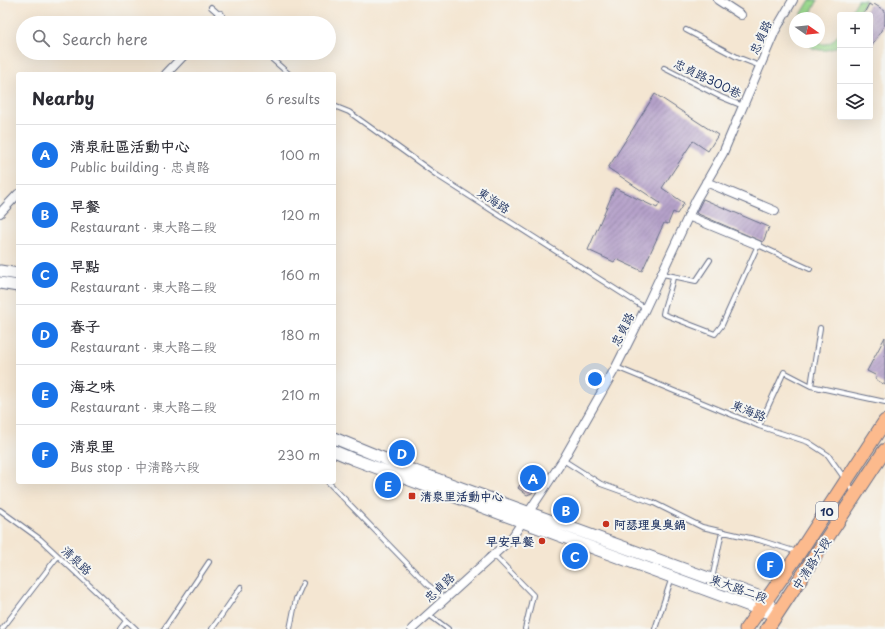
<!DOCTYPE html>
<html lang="en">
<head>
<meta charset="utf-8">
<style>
  :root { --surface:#fff; --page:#f2f2f3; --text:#2b2b33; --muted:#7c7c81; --line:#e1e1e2; --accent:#1a73e8 }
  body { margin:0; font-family:"Playpen Sans","LXGW WenKai TC",sans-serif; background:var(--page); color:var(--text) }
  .controls { position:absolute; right:12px; top:12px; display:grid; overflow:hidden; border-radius:4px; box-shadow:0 4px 16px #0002 }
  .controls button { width:36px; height:36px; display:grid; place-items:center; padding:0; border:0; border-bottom:1px solid var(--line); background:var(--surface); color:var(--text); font:20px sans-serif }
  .compass { position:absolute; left:789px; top:12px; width:36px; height:36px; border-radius:50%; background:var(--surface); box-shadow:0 4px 16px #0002; rotate:104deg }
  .you { position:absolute; left:595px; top:379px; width:14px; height:14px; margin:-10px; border:3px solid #fff; border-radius:50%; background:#1a73e8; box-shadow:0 0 0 6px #1a73e833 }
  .badge { display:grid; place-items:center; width:26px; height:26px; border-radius:50%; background:var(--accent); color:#fff; font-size:13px; font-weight:700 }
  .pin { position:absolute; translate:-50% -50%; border:2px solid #fff; box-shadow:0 1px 4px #0006 }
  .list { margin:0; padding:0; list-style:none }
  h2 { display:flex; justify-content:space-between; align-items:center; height:52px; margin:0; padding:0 16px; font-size:17px }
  h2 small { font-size:13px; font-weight:400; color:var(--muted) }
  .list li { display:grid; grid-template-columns:26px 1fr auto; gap:12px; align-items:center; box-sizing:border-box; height:60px; padding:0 16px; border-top:1px solid var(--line) }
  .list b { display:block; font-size:15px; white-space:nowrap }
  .list p { margin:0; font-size:13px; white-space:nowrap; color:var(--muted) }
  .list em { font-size:13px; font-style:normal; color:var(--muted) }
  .icon { flex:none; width:22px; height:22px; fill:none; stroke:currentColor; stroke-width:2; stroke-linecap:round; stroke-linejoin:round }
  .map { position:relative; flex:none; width:885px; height:629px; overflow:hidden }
  .search { position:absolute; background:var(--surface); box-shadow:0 4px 16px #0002; left:16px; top:16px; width:320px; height:44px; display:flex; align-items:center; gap:10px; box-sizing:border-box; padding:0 14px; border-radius:22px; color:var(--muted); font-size:15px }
  .panel { position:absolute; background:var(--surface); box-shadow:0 4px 16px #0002; left:16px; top:72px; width:320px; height:412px; border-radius:4px }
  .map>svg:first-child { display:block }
</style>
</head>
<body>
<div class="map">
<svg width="885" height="629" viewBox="0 0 885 629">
  <defs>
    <pattern id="building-hatch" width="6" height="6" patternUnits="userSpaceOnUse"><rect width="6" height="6" fill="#b5a1c9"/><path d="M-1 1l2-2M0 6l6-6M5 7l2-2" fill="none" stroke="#9284a6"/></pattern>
  </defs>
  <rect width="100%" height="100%" fill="#f6f6f2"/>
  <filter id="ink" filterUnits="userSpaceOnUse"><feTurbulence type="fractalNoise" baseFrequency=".025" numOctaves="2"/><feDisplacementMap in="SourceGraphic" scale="8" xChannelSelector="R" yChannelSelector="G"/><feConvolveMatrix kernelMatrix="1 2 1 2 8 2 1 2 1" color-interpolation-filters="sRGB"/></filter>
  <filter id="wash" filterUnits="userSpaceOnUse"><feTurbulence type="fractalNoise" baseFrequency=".012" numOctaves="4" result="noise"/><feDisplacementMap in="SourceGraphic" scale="16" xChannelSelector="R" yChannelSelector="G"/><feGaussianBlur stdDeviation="0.9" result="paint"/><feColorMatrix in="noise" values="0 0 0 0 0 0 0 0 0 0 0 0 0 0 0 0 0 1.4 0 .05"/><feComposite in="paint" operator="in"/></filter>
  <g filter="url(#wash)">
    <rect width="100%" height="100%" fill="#f4e6d2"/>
    <path fill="#9fdc91" stroke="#5d8678" d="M810,0H818L808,18H799Z
      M858,0H866L857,15H849Z
      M840,31V44C830,53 813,52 804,42C822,42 829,51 840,31Z"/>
    <g id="blocks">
      <path fill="url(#building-hatch)" d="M869,4L872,6L874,4L885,11V24L870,49V15H863Z
        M655,94L718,135L708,151L693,141L662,188L684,203L677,214L673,212L668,224L664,223L642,271L616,259L614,262L588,250L615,188L657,208L660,203L608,168Z
        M703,199L769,227L763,242L696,213Z
        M885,337V385L875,379L877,376L867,371Z
        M533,465L546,473L532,493L527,495L518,488Z"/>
    </g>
  </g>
  <g filter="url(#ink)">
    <use href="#blocks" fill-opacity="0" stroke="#676f87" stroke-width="1"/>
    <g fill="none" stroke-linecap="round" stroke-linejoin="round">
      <g stroke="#676f87" stroke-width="6">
        <path id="service" d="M211,7L229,23
          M686,30L737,57L760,66
          M265,53L289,74
          M664,68L721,97L743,106
          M334,106L349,112L438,176L645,308
          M663,274L696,281L710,260
          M673,277C671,290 665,301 663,314L715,334L722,325L758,245L810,269
          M616,367L759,426L808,442L828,455L854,492
          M811,386L820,328
          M759,426L784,372L811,386L885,402
          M563,460L601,484L654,503L702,527L759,540L797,552
          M328,482L427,584L445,598
          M0,510L40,539L136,629
          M494,555L533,595L525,629
          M712,579L722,532
          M428,614L448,629
          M2,629L58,556
          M120,629L126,621
          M164,629L209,562
          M212,629L241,587
          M290,629L296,599L303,583
          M655,629L672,577"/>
      </g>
      <g stroke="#676f87" stroke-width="10">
        <path id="minor" d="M718,0L741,15
          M212,23L220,15
          M166,74L186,53
          M706,182L775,211
          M0,213L18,194
          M688,216L758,245
          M412,629L511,539L563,460L616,367L645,309L696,200L723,153L775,31L793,0"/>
      </g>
      <g stroke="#676f87" stroke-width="13">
        <path id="tertiary" d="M0,271L18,274
          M0,283L18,286
          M334,438L412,470L766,599L776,615
          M334,451L353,459L766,612"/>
      </g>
      <g stroke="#676f87" stroke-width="15">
        <path id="primary" d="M746,629L799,553L885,421
          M767,629L885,450"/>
      </g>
      <use href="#service" stroke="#fff" stroke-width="4"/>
      <use href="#minor" stroke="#fff" stroke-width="8"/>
      <use href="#tertiary" stroke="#fff" stroke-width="11"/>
      <use href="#primary" stroke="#fcba8d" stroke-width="13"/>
    </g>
  </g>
  <g fill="#c8321e" stroke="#f6f6f2" stroke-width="1.5">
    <rect x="408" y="492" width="8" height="8" rx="2"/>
    <circle cx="606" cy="524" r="4"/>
    <circle cx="542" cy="541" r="4"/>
  </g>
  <g text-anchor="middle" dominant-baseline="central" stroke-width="4" stroke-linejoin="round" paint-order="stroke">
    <rect fill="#f6f6f2" stroke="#5d6b8a" stroke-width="1" x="816" y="502" width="22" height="18" rx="3"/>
    <g font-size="11" font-weight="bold" fill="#1b2f5e">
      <text x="827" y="511">10</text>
    </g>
    <g font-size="12" fill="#1b2f5e" stroke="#f6f6f2">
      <text transform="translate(760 37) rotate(-65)">忠貞路</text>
      <text transform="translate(708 78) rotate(26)">忠貞路300巷</text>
      <text transform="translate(494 200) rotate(33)">東海路</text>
      <text transform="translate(622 329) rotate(-63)">忠貞路</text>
      <text transform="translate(749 410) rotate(22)">東海路</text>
      <text transform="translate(77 560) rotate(43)">清泉路</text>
      <text transform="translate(811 563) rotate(-57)">中清路六段</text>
      <text transform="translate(439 587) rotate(-43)">忠貞路</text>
      <text transform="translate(739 588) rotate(20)">東大路二段</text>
    </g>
    <g font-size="12" font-weight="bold" fill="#1b2f5e" stroke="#f6f6f2" text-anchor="start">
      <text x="420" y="496">清泉里活動中心</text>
      <text x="614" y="524">阿瑟理臭臭鍋</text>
      <text x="534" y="541" text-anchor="end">早安早餐</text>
    </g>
  </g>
</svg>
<div class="controls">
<button>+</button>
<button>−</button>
<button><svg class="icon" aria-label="layers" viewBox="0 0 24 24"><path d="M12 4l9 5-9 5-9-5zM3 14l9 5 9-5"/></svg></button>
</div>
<svg class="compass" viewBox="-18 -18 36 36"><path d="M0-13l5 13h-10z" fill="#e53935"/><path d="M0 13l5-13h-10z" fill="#7c7c81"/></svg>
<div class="you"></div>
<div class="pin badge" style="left:533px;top:478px">A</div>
<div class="pin badge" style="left:566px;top:510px">B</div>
<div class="pin badge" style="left:575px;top:556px">C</div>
<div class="pin badge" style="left:402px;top:453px">D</div>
<div class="pin badge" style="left:388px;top:485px">E</div>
<div class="pin badge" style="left:770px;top:565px">F</div>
<div class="search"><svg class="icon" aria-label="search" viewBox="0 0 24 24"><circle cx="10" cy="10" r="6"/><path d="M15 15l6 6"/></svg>Search here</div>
<section class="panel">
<h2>Nearby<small>6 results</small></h2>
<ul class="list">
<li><span class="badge">A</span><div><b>清泉社區活動中心</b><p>Public building · 忠貞路</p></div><em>100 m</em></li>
<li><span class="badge">B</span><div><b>早餐</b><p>Restaurant · 東大路二段</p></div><em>120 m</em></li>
<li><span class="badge">C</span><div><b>早點</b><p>Restaurant · 東大路二段</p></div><em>160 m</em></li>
<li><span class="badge">D</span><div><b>春子</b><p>Restaurant · 東大路二段</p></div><em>180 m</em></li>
<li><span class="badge">E</span><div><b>海之味</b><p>Restaurant · 東大路二段</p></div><em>210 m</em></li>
<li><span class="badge">F</span><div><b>清泉里</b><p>Bus stop · 中清路六段</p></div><em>230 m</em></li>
</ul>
</section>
</div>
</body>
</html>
